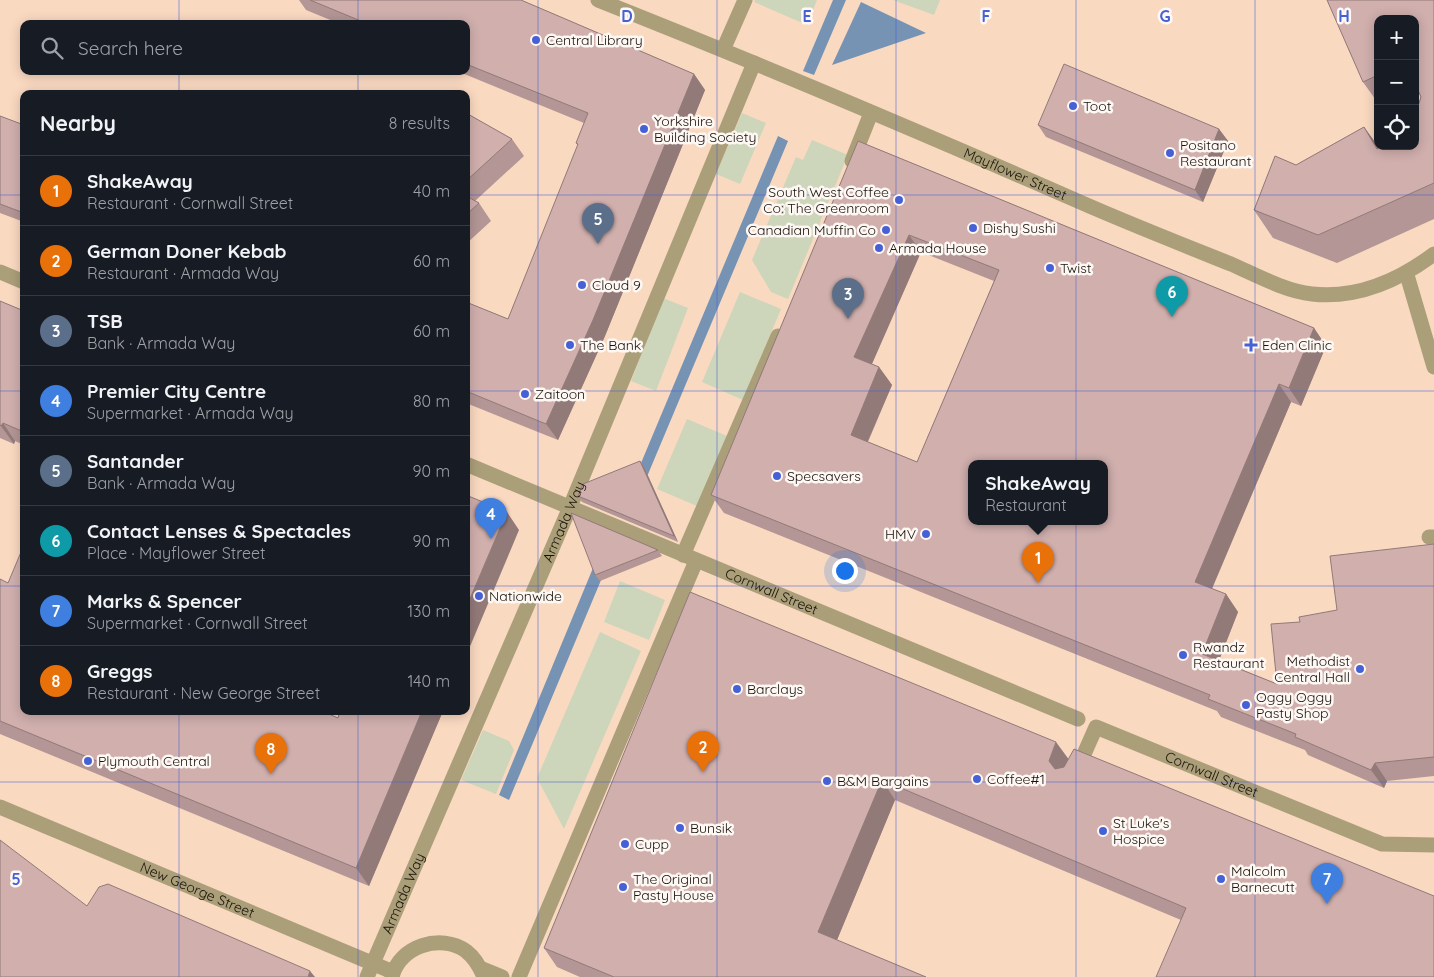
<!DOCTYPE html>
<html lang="en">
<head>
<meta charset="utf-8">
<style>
  :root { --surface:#171b24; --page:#20242c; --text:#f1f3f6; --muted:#9ea1a6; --line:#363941; --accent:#4661d5 }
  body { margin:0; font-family:Quicksand,sans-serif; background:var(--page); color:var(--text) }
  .controls { position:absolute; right:15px; top:15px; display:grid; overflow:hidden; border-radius:10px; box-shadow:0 2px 12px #0003 }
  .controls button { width:45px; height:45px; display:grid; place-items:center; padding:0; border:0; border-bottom:1px solid var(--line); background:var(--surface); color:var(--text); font:25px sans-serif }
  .you { position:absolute; left:844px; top:570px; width:18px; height:18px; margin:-12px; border:4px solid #fff; border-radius:50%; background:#1a73e8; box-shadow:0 0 0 8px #1a73e833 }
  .badge { display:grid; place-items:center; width:32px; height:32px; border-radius:50%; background:var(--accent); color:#fff; font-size:16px; font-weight:700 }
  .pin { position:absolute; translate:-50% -41px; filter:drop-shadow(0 1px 2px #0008) }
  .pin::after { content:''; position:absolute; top:26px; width:18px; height:15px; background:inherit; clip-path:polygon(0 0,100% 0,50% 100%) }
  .popup { position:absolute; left:968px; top:460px; width:140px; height:65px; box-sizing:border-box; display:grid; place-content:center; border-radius:10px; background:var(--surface); filter:drop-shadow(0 1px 4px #0005); font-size:16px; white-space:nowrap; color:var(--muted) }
  .popup b { font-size:19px; color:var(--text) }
  .popup::after { content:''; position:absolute; left:50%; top:100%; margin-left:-10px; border:10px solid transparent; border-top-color:var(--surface) }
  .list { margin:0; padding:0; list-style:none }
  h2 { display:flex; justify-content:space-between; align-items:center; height:65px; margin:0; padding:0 20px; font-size:21px }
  h2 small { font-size:16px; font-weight:400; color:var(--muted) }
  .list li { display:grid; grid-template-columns:32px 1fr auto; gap:15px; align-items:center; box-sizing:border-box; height:70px; padding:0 20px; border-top:1px solid var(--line) }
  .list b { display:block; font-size:19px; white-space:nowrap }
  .list p { margin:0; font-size:16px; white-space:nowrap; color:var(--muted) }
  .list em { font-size:16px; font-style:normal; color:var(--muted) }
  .icon { flex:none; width:28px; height:28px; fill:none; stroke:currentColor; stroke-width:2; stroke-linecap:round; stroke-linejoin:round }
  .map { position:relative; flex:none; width:1434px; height:977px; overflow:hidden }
  .search { position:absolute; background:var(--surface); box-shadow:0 2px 12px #0003; left:20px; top:20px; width:450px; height:55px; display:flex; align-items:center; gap:12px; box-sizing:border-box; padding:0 18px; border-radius:10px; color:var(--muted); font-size:19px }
  .panel { position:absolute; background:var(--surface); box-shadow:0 2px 12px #0003; left:20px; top:90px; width:450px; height:625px; border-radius:10px }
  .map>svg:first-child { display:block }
</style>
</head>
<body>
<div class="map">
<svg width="1434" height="977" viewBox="0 0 1434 977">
  <rect width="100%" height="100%" fill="#fde8d9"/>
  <path fill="#fad9c1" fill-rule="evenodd" d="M0,0H1434V977H0ZM1378,19H1415V146H1378ZM24,24H466V71H24ZM24,94H466V711H24ZM972,464H1104V522H972Z"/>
  <path fill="#cdd6bb" d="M755,0H817L807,25L754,2Z
    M893,0H940L934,15Z
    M742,113L766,123L740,184L716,174Z
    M812,140L848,155L788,299L771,292L752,260L796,157L803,160Z
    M740,292L781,309L743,400L702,382Z
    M663,298L688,308L656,391L631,381Z
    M687,419L727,436L697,506L657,489Z
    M620,581L665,600L649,640L604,622Z
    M600,632L641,651L564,829L537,778Z
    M483,730L509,741L514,750L496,794L461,780Z"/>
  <path fill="#7693b4" d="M833,0H846L814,75L803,71Z
    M861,2L926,33L832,65Z
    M778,136L788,141L646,479L636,475Z
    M593,568L604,573L509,800L499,795Z"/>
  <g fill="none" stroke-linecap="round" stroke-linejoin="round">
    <g stroke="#ab9f79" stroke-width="15">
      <path d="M852,161L871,113"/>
      <path id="s1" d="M466,464L1078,719"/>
      <path d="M683,555L778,336"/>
      <path id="s2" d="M0,807L393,972"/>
      <path d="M480,968L502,977"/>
      <path id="s3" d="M367,977L570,507L754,63"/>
      <path d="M392,977C399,946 441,933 466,951C475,958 480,967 484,977"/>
      <path d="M519,977L696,561"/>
    </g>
    <g stroke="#ab9f79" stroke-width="15">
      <path id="s4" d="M598,0C760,64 920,132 1080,202C1130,224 1181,244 1231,264C1256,275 1285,291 1312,294C1358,299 1398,281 1434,254"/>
      <path d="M723,50L745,0"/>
      <path d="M0,272L24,282"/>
      <path d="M1407,275L1434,367"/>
      <path d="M1429,537H1434"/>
      <path id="s5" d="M1077,770L1096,727L1382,844L1434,845"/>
    </g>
  </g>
  <path fill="#b39695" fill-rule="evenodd" d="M299,0H521L694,74L705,90L605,336L558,440L466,403V302L508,319L578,146L576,143L584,123L457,71H466V24H340L306,10Z
    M1327,0H1434V219L1337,263L1273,238L1254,210L1275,156L1296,165L1364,127L1379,148L1383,146H1415V115L1421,97L1419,93L1415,95V19H1378V103L1363,82Z
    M466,113L512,139L524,156L475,201L479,203L491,221L466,244Z
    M0,116L24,125V222L0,213Z
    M1038,125L1219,129L1228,141L1203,202L1046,137Z
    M858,141L1314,328L1326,346L1301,406L1291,402L1212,589L1226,594L1238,612L1219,660L1277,684L1300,622L1337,610L1434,544V776L1387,781L1384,788L1308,755L1305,750L1221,717L1217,711L724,513L711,495ZM921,252L994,281L917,462L868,442L892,385L879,367L872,364Z
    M0,301L24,311V445L15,441L14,444L0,438Z
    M640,461L644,467L678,542L582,502L578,496Z
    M658,550L662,556L600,581L595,575Z
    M0,579L8,583L24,711L338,718L340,711H443L369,886L0,734Z
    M690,592L1068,759L1434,896L1181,920L895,800L837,940L926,977H580L557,967L544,948Z"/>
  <path fill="#927a79" d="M694,74L705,90L605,336L558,440L546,424Z
    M1364,127L1378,146L1384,154L1377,149Z
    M1219,129L1228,141L1203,202L1195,190Z
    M909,235L921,252L867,375L854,357Z
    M1314,328L1326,346L1301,406L1289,388Z
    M879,367L892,385L863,452L851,435Z
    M1279,384L1291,402L1207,600L1195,582Z
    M3,423L15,441L14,444L1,426Z
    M640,461L644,467L678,542L674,536Z
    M507,512L519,530L466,656V608Z
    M1226,594L1238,612L1215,671L1202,654Z
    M422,711H443L369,886L356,868Z
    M1056,742L1070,761L1063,780L1049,761Z
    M1375,763L1387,781L1384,788L1371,770Z
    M882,780L895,800L832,952L818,932Z
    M310,971L315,977H308Z"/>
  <path fill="#d0afad" stroke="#927a79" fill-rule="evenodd" d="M310,0H521L694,74L593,320L546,424L466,391V302L508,319L578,144L576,143L588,113L466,64V24H368Z
    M1327,0H1434V183L1318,235L1254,210L1275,156L1296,165L1364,127L1377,149L1383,146H1415V115L1421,97L1415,83V19H1378V75L1363,82Z
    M1064,64L1219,129L1195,190L1038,125Z
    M466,113L512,139L466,181Z
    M0,116L24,125V213L0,204Z
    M858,141L1314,328L1289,388L1279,384L1195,582L1226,594L1202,654L1277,684L1271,624L1300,622L1299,617L1337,610L1330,556L1434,544V757L1375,763L1371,770L1295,737L1296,734L1208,699L1210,695L711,495ZM909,235L999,270L917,462L851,435L879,367L854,357ZM972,464H1104V522H972Z
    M466,196L479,203L466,215Z
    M0,301L24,311V432L3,423L1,426L0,425Z
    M640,461L674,536L578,496L583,484Z
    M466,495L507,512L466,608Z
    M571,513L658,550L595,575Z
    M24,545V711H322L338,718L340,711H422L356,868L0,721V579L8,583Z
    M690,592L1056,742L1049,761L1055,769L1064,767L1074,749L1434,896V977H1156L1186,908L882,780L818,932L926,977H614L544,948Z
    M0,840L87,906L99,887L108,884L310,971L308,977H0Z"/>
  <path fill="none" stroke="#4661d5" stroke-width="1" stroke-opacity="0.55" d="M179,0V24M358,0V24M538,0V977M717,0V977M896,0V977M1076,0V977M1255,0V977M179,71V94M358,71V94M0,195H24M466,195H1434M0,391H24M466,391H1434M0,586H24M466,586H1434M179,711V977M358,711V977M0,782H1434"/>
  <g fill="#4661d5" stroke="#fef8f4" stroke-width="2">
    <circle cx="536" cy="40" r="5"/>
    <circle cx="1073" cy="106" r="5"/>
    <circle cx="644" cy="129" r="5"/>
    <circle cx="1170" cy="153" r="5"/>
    <circle cx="899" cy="200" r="5"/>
    <circle cx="973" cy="228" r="5"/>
    <circle cx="886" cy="230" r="5"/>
    <circle cx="879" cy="248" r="5"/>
    <circle cx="1050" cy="268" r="5"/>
    <circle cx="582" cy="285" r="5"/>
    <circle cx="570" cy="345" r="5"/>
    <path d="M1248.5 337.5h5v5h5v5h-5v5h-5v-5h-5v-5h5z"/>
    <circle cx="525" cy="394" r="5"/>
    <circle cx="777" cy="476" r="5"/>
    <circle cx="926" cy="534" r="5"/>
    <circle cx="479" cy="596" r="5"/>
    <circle cx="1183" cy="655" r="5"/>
    <circle cx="1360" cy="669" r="5"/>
    <circle cx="737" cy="689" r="5"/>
    <circle cx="1246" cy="705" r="5"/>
    <circle cx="88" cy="761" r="5"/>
    <circle cx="977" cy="779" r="5"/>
    <circle cx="827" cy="781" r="5"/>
    <circle cx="680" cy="828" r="5"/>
    <circle cx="1103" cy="831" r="5"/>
    <circle cx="625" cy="844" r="5"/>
    <circle cx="1221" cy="879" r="5"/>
    <circle cx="623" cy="887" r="5"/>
  </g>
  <g text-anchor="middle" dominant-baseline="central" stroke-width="5" stroke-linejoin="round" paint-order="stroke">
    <g font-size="14" fill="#19110a" stroke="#fef8f4" text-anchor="start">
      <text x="546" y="40">Central Library</text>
      <text x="1083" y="106">Toot</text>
      <text x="654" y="121">Yorkshire<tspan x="654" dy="16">Building Society</tspan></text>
      <text x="1180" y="145">Positano<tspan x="1180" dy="16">Restaurant</tspan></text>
      <text x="889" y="192" text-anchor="end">South West Coffee<tspan x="889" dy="16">Co: The Greenroom</tspan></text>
      <text x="983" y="228">Dishy Sushi</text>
      <text x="876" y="230" text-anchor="end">Canadian Muffin Co</text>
      <text x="889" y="248">Armada House</text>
      <text x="1060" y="268">Twist</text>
      <text x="592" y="285">Cloud 9</text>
      <text x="580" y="345">The Bank</text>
      <text x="1262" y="345">Eden Clinic</text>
      <text x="535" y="394">Zaitoon</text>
      <text x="787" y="476">Specsavers</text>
      <text x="916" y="534" text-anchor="end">HMV</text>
      <text x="489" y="596">Nationwide</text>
      <text x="1193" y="647">Rwandz<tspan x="1193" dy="16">Restaurant</tspan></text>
      <text x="1350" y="661" text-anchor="end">Methodist<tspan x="1350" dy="16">Central Hall</tspan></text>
      <text x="747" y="689">Barclays</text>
      <text x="1256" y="697">Oggy Oggy<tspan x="1256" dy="16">Pasty Shop</tspan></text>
      <text x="98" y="761">Plymouth Central</text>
      <text x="987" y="779">Coffee#1</text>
      <text x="837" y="781">B&amp;M Bargains</text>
      <text x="1113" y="823">St Luke's<tspan x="1113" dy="16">Hospice</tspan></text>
      <text x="690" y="828">Bunsik</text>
      <text x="635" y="844">Cupp</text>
      <text x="1231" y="871">Malcolm<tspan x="1231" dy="16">Barnecutt</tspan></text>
      <text x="633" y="879">The Original<tspan x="633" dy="16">Pasty House</tspan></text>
    </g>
    <g font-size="14" fill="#19110a" stroke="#fef8f4">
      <text stroke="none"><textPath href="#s4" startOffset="452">Mayflower Street</textPath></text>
      <text stroke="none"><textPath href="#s3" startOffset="496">Armada Way</textPath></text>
      <text stroke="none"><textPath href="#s1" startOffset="331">Cornwall Street</textPath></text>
      <text stroke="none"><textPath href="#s5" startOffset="172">Cornwall Street</textPath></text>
      <text stroke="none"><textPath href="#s2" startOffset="214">New George Street</textPath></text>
      <text stroke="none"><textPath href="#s3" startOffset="91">Armada Way</textPath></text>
    </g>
  </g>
  <g font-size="16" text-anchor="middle" font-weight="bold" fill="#4661d5" stroke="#fef8f4" stroke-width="5" stroke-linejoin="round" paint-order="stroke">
    <text x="627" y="22">D</text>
    <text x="807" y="22">E</text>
    <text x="986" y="22">F</text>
    <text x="1165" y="22">G</text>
    <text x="1344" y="22">H</text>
    <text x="16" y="885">5</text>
  </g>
</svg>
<div class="controls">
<button>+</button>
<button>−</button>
<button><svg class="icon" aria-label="locate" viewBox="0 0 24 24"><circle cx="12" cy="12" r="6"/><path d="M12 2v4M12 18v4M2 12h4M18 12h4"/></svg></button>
</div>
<div class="you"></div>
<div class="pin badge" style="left:1038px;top:583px;background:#e8710a">1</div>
<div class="popup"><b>ShakeAway</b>Restaurant</div>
<div class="pin badge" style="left:703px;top:772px;background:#e8710a">2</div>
<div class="pin badge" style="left:848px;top:319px;background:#5c6f8a">3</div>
<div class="pin badge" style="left:491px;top:539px;background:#3f7fe0">4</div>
<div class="pin badge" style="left:598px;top:244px;background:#5c6f8a">5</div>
<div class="pin badge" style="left:1172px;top:317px;background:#0f9aa8">6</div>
<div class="pin badge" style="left:1327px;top:904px;background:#3f7fe0">7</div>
<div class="pin badge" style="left:271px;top:774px;background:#e8710a">8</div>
<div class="search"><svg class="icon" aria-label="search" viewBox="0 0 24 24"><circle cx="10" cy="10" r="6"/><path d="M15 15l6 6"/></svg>Search here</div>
<section class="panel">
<h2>Nearby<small>8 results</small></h2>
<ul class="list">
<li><span class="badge" style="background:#e8710a">1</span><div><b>ShakeAway</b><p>Restaurant · Cornwall Street</p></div><em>40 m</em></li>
<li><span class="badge" style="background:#e8710a">2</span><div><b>German Doner Kebab</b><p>Restaurant · Armada Way</p></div><em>60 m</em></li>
<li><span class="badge" style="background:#5c6f8a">3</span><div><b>TSB</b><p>Bank · Armada Way</p></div><em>60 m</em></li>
<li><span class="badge" style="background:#3f7fe0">4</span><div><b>Premier City Centre</b><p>Supermarket · Armada Way</p></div><em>80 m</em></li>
<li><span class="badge" style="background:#5c6f8a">5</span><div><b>Santander</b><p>Bank · Armada Way</p></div><em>90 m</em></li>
<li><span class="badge" style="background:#0f9aa8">6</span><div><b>Contact Lenses &amp; Spectacles</b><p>Place · Mayflower Street</p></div><em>90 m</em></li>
<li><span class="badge" style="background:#3f7fe0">7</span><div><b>Marks &amp; Spencer</b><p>Supermarket · Cornwall Street</p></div><em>130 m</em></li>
<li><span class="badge" style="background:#e8710a">8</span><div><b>Greggs</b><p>Restaurant · New George Street</p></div><em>140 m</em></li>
</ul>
</section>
</div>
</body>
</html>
